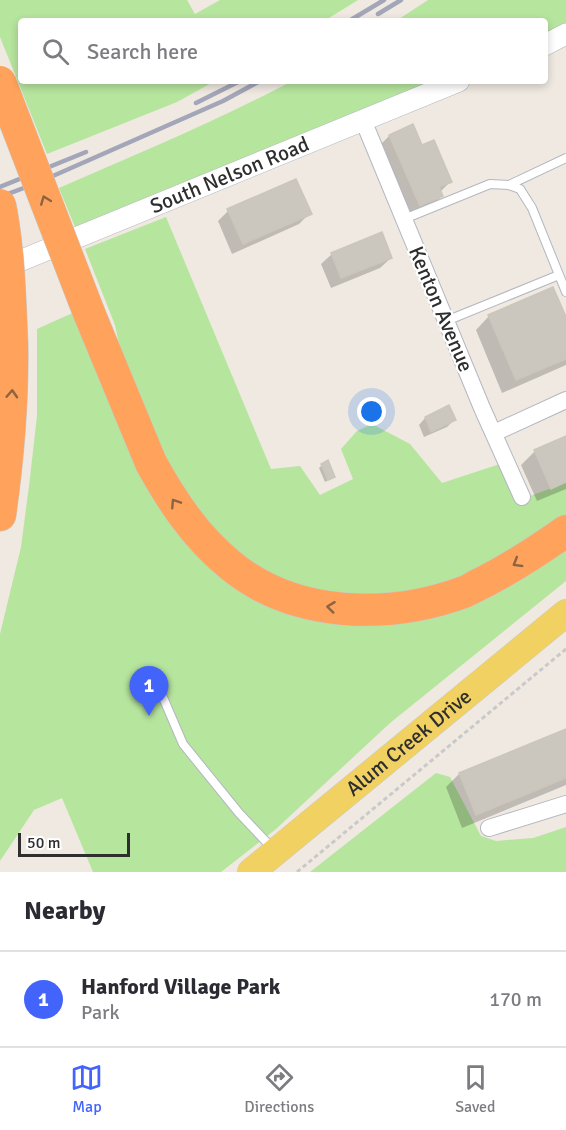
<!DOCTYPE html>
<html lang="en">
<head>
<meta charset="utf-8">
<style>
  :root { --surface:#fff; --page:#f2f2f3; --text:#2b2b33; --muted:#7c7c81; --line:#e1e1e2; --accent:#4264fb }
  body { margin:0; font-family:Signika,sans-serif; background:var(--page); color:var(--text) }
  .scale { position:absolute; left:18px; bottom:15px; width:112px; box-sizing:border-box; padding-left:6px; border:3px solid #2e2e2e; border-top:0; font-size:16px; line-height:21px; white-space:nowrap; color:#2e2e2e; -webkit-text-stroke:4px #fff; paint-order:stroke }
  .you { position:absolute; left:372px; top:412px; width:21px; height:21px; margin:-15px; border:4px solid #fff; border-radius:50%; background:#1a73e8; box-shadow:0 0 0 9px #1a73e833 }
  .badge { display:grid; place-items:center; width:39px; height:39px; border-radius:50%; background:var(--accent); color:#fff; font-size:20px; font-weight:700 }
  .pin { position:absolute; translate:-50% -50px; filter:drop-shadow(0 2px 3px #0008) }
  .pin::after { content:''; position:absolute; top:32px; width:21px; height:18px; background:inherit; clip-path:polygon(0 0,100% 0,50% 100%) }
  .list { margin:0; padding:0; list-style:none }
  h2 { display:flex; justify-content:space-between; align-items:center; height:78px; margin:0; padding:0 24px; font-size:26px }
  h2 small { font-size:20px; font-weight:400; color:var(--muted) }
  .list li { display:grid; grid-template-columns:39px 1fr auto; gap:18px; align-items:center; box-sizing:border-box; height:96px; padding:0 24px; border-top:2px solid var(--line) }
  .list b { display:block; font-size:22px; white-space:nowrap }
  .list p { margin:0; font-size:20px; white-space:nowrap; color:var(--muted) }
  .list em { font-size:20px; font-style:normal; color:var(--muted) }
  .icon { flex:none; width:33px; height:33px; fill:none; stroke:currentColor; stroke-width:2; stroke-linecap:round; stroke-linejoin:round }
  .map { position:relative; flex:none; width:566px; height:872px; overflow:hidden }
  .search { position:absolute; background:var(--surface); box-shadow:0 3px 9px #0003; left:18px; right:18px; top:18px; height:66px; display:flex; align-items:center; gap:15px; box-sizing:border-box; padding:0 21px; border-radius:6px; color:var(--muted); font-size:22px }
  .sheet { height:174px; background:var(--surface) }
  nav { display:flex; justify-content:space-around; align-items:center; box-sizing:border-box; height:84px; border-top:2px solid var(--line); background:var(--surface); font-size:16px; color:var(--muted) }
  nav a { display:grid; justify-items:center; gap:3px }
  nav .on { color:var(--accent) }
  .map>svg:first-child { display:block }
</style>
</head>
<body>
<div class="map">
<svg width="566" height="872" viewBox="0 0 566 872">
  <rect width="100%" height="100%" fill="#efe9e1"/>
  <path fill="#b6e59e" d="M0,0H187L195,14L220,0H358L324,21H21V81H215L177,102L47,154L0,37Z
    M428,0H566V25L545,37V21H396Z
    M292,81H437L75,227L59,188C137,154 217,121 292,81Z
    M166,217L271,469L300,466L320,495L353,479L341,449L357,431L372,424L410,444L442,483L500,464L516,501L566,483V520L470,576L404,597L332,596L297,585L264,571L234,550L206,523L162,454L124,368L115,325L85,249Z
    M77,311L177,521L346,619L566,544V581L390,723L276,829L221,872H93L62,798L34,810L0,861V634L21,547L29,486L37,416V329Z
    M436,773L450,777L481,836L496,841L533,838L566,827V872H310Z"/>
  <path fill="#0003" d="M389,136L422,147L451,181L440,192L442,196L431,206L410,216L379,146Z
    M228,211L310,213L299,224L232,254L218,221Z
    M332,254L391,258L380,268L331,288L321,264Z
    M489,316L566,321V365L502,393L476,330Z
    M448,407L454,420L447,427L424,437L419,425L425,418Z
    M566,438V489L537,501L521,465L535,451Z
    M322,465L334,477L325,482L319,468Z
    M566,731V785L462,828L446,787L459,774Z"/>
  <path fill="#cbc7bf" stroke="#cbc5ba" stroke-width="1.5" d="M413,124L422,145L434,140L452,182L439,187L443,196L420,206L389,135Z
    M296,179L312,214L243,244L227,209Z
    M382,232L392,258L341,278L331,253Z
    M553,287L566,317V359L516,380L488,315Z
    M449,405L456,420L431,432L425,417Z
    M566,436V482L551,489L534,450Z
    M328,460L335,477L328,480L321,464Z
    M566,729V778L476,815L459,773Z"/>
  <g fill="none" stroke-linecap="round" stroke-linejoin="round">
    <g stroke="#b4b7c1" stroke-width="10">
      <path id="service" d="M509,185L566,158
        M404,219L490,184L509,185L520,189L532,208L566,292
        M446,321L559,275
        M162,695L183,744L239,813L273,849"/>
    </g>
    <g stroke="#b4b7c1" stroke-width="18">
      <path id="minor" d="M363,120L482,408L522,497
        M494,433L566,400
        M489,828L566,804"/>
    </g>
    <g stroke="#b4b7c1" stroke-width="22">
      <g id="tertiary">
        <path d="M545,45L566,34"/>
        <path id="s1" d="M0,269L459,81"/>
      </g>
    </g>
    <g stroke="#c9c9c9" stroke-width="28">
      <g id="primary">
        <path id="s2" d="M251,872L566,613"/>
      </g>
    </g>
    <g stroke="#c9c9c9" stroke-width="33">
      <path id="motorway" d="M89,313L151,463C172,501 195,536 229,564C293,618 388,620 464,592C471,589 477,585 484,582C513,567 539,550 566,531
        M0,515C8,458 13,402 12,344"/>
    </g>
    <path stroke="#c9c9c9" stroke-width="3" stroke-dasharray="4.5 3" stroke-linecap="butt" d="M297,872L566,649"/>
    <use href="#service" stroke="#fff" stroke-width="8"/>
    <use href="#minor" stroke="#fff" stroke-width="16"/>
    <use href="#tertiary" stroke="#fff" stroke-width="21"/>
    <use href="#primary" stroke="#f2d163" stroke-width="27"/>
    <use href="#motorway" stroke="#ffa35c" stroke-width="32"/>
    <path stroke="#a3a6b8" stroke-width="4.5" d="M378,14L401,0
      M349,21L384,0
      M196,103L240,81
      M0,187L86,152
      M0,197L37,183L223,101L260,81"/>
    <g stroke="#c9c9c9" stroke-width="33" stroke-linecap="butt">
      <path id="motorway-bridge" d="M0,82L89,313
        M0,205C9,251 10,298 12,344"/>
    </g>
    <use href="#motorway-bridge" stroke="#ffa35c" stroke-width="32"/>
  </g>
  <defs><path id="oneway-chevron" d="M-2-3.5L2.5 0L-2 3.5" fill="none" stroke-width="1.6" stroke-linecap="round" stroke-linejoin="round" transform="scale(1.5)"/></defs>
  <g stroke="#8c6343">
    <use href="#oneway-chevron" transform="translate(45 200) rotate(-111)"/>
    <use href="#oneway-chevron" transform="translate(12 394) rotate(-87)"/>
    <use href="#oneway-chevron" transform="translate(175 503) rotate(-123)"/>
    <use href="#oneway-chevron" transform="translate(517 563) rotate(149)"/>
    <use href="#oneway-chevron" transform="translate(331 607) rotate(-173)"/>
  </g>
  <g text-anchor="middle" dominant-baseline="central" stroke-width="4.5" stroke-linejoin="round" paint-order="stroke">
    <g font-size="21" fill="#2e2e2e" stroke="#fff">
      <text stroke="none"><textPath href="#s1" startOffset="248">South Nelson Road</textPath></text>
      <text transform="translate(441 309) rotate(67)">Kenton Avenue</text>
      <text stroke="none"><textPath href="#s2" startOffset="204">Alum Creek Drive</textPath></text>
    </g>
  </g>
</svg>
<div class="scale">50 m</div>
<div class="you"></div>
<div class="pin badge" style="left:149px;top:716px">1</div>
<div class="search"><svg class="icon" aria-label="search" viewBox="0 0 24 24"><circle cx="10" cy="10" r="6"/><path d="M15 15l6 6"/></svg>Search here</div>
</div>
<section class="sheet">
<h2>Nearby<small></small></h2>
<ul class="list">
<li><span class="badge">1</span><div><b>Hanford Village Park</b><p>Park</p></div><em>170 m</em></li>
</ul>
</section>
<nav>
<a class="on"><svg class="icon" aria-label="map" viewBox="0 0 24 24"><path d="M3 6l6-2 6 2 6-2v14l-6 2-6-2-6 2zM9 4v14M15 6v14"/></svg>Map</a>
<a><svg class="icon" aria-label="directions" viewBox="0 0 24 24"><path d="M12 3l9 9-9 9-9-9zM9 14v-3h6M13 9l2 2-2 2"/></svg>Directions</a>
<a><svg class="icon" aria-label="saved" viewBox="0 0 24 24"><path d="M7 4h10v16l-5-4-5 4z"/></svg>Saved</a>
</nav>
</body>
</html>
